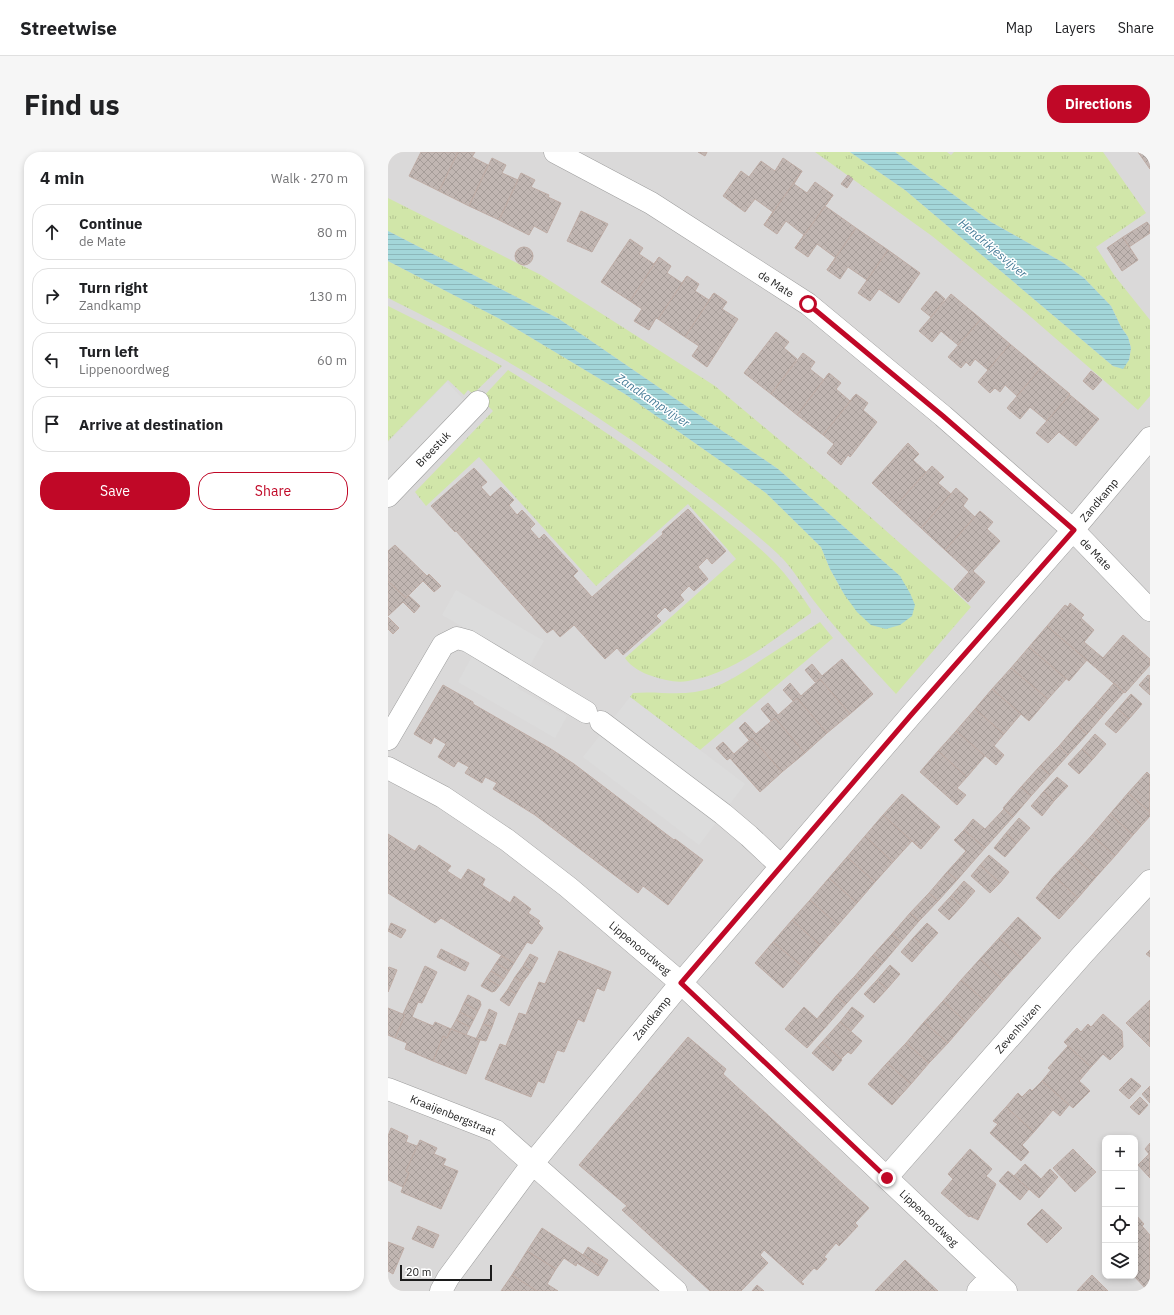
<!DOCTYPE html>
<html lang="en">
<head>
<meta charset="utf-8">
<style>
  :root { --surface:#fff; --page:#f6f6f6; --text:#202124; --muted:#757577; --line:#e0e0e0; --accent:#c00827 }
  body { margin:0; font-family:"IBM Plex Sans",sans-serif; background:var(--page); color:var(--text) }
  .controls { position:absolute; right:12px; bottom:12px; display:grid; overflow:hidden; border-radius:8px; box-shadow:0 2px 6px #0003 }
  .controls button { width:36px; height:36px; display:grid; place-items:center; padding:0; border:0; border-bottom:1px solid var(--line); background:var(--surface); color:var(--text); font:20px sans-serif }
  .scale { position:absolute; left:12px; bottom:10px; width:92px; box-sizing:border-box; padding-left:4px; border:2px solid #1c1c1c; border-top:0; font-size:11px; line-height:14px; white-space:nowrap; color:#1c1c1c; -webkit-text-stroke:3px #fff; paint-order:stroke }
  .stop { position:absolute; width:12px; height:12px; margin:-9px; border:3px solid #c00827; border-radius:50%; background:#fff }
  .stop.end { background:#c00827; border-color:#fff; box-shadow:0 1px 4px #0008 }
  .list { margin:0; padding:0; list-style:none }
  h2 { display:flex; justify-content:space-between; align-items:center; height:52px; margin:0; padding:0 16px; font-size:17px }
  h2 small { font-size:13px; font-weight:400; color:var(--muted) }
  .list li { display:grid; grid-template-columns:26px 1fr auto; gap:12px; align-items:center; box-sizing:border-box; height:56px; margin:0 8px 8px; padding:0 8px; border:1px solid var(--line); border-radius:16px }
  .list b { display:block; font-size:15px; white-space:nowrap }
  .list p { margin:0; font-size:13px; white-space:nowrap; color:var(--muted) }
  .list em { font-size:13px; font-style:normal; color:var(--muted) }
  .actions { display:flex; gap:8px; padding:12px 16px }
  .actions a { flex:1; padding:9px 0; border:1px solid var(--accent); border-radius:16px; text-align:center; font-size:14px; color:var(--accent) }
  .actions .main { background:var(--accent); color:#fff }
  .icon { flex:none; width:22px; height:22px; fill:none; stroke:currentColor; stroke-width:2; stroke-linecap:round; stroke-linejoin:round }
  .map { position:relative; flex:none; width:762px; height:1139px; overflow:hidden; border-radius:16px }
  header { display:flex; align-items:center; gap:24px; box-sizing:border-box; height:56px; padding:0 20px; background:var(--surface); border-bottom:1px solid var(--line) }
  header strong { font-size:19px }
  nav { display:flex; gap:22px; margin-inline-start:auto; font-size:14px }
  .intro { display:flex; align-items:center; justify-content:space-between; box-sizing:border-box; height:96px; padding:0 24px }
  h1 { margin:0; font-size:28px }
  .button { padding:10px 18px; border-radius:16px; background:var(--accent); color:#fff; font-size:14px; font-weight:700 }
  main { display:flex; gap:24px; padding:0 24px }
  aside { flex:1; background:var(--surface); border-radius:16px; box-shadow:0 2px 6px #0003 }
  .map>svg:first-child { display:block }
</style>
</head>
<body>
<header>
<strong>Streetwise</strong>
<nav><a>Map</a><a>Layers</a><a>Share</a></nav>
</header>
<div class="intro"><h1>Find us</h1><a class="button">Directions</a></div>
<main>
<aside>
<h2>4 min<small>Walk · 270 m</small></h2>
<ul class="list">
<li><svg class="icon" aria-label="ahead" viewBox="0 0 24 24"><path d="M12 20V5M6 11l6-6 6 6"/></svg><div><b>Continue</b><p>de Mate</p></div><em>80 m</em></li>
<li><svg class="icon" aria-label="right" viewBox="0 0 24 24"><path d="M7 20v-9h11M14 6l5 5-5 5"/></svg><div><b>Turn right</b><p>Zandkamp</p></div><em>130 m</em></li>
<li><svg class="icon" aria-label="left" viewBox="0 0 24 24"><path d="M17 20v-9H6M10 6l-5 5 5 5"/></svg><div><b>Turn left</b><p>Lippenoordweg</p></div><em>60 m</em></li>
<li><svg class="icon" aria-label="arrive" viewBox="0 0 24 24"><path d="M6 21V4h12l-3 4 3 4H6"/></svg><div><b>Arrive at destination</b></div></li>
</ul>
<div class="actions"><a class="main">Save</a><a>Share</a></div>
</aside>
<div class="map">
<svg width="762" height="1139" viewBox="0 0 762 1139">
  <defs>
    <pattern id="grass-tufts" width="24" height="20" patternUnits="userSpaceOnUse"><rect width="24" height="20" fill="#d1e6a9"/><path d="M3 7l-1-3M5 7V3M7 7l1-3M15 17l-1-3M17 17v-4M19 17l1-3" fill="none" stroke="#b3c591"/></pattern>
    <pattern id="water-rules" width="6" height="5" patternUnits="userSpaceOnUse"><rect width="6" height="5" fill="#a3d6d9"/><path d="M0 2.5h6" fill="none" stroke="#8cb7ba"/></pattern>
    <pattern id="building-cross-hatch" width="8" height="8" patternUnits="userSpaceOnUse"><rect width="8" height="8" fill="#c1b6b2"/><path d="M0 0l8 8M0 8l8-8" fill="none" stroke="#a59c98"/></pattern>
  </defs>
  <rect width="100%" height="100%" fill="#ede7e2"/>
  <path fill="#dad9d9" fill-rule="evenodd" d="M0,0H762V1139H0ZM717,986H747V1124H717Z"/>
  <path fill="url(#grass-tufts)" d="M427,0H462L517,38L725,214L734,216L741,208L743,196L740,185L733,175L723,154L696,126L674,110L603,70L507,0H559L563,3L566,0H715L758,61L708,95L726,123L762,168V244L750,258L636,159L544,84Z
    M0,46L153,123L327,234L454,340L564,437L583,455L508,542C482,513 454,485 430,454C416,437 406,417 390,402C357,372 321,344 285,318C196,252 100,195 0,146V109L112,167L237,242L378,341L433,395L442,417L456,442L512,424L390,317L171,167L0,79Z
    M0,154L50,179L114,214L85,242L80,238L76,243L60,228L0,289Z
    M120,218C190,261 259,306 323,357C348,377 376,397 396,421C406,433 415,446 423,458V461C386,487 347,521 300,529C288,531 276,528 264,524C254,521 243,515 237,506L348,407L300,352L208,434L91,305L38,354L27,340L105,259L93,247Z
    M432,470L445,486L312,598L242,545L245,541C266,539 286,543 307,540C335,536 355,520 378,505C396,493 414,482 432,470Z"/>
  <path fill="#dcdcdc" d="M59,230L76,248L0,326V290Z
    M68,438L156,489L129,536L179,564L167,586L70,530L94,486L54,463Z
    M242,545L357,632L311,693L195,605Z"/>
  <path fill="url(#water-rules)" d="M462,0H507L603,70L674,110L696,126L723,154L733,175L740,185L743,196L741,208L735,217L725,214L517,38Z
    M0,79L171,167L390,317L512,424L522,441L527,453L524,464L512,473L498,477L483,473L469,460L456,442L442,417L433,395L378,341L237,242L112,167L0,109Z"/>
  <path fill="url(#building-cross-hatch)" stroke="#beaca5" d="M33,0H70L51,39L21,24Z
    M70,0H87L84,5L100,13L81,54L51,39Z
    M310,0H319L317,4Z
    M750,0H762V17Z
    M104,6L118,13L114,21L130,28L111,68L81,54Z
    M395,6L414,19L376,73L385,60L367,47L357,60L335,44L353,19L361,25L373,9L387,19Z
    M414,19L406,32L419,41L427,30L445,43L407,96L416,83L398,69L389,82L376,73Z
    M133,21L147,28L143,35L161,43L160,45L173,51L159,81L146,74L141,83L111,68Z
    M460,23L465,27L459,36L453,32Z
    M445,43L437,54L468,76L439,118L448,106L429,92L420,105L407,96Z
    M193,59L220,72L204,100L179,89Z
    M759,70L762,74V81L741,95L735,85Z
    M468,76L500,98L479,128L460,115L452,127L439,118Z
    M735,85L750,108L734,119L719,96Z
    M242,87L255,96L251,102L266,112L271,105L242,149L213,130Z
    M127 104a9 9 0 1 1 18 0a9 9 0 1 1-18 0Z
    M500,98L532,121L511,151L491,137L482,149L470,141Z
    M271,105L283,114L279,121L294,131L299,124L270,167L268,166L261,178L246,169L254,157L242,149Z
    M299,124L311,132L307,139L321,148L326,141L297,185L270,167Z
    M548,139L557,147L543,165L533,157Z
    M326,141L339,150L334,157L350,167L319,215L304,204L311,194L297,185Z
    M563,142L593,167L570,193L553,179L544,190L531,179Z
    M593,167L622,192L600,218L587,207L582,214L578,210L573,216L560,205Z
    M388,180L401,190L396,196L409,207L383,242L356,221Z
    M622,192L652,217L629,244L617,233L612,240L607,236L602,241L590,230Z
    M415,201L427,210L422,217L436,228L441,221L409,263L383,242Z
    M652,217L682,242L659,269L642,255L632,267L619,256Z
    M703,219L714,228L705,238L695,229Z
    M441,221L453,231L448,237L462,249L468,242L435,283L409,263Z
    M468,242L480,251L475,258L489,270L462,305L460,303L453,313L439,301L446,292L435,283Z
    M682,243L711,267L688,294L671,280L660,291L648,281Z
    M520,291L531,302L525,308L538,320L508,353L484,331Z
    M544,314L556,325L550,331L563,342L533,376L508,353Z
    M86,316L99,330L93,335L102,345L113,335L126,348L121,353L129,363L134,358L147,372L142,377L151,387L156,382L190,419L185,424L204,445L275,382L274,380L300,357L338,399L324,412L319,406L310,415L320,427L306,439L301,434L292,443L296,448L282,460L277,455L268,464L273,469L235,503L229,496L217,507L186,473L172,485L165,477L159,481L68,379L67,380L43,354Z
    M568,336L580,347L575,354L587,365L557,398L533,376Z
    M592,359L605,370L599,377L612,389L585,419L597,430L580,450L566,437L581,420L557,398Z
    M7,393L39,424L41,422L53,434L46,440L35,429L18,446L0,429V399Z
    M0,429L18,446L20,443L32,454L26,461L15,450L0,464Z
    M682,451L696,463L693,466L706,478L696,490L715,506L735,483L762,507V513L737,541L659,474L677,453L680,455Z
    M0,465L11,476L5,482L0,477Z
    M659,474L699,508L681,529L641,495Z
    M641,495L678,527L660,547L623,516Z
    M454,507L485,542L462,562L432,527L427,530L417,518L424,512L434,524Z
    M623,516L660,547L641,569L604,537Z
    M760,523L762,524V543L751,533Z
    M432,527L462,562L439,581L409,546L405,549L395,538L402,531L413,544Z
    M726,531L736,540L717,561L707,553Z
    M55,533L85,550V552L163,597L186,612L286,688L287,687L315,708L280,753L255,734L250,741L147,663L105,637L109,631L97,625L94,631L77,621L81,615L70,609L66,615L50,605L58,592L46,585L43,592L26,582Z
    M604,537L633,562L616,582L587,557Z
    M743,542L754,552L741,567L730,557Z
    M409,546L439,581L417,601L387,566L383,569L373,557L380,551L390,563Z
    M707,553L717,561L699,582L689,573Z
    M587,557L616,582L606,594L616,603L608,613L568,579Z
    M730,557L741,567L728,581L717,572Z
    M387,566L417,601L394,620L364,586L361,588L351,576L357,570L368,582Z
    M689,573L699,582L680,603L671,594Z
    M568,579L597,604L579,625L550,599Z
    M707,582L718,592L705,607L694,597Z
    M364,586L394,620L372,640L342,606L339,608L328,596L335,590L346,602Z
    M671,594L680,603L662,623L652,614Z
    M694,597L705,607L691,622L680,612Z
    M550,599L579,625L569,636L578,643L569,653L532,620Z
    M652,614L662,623L643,644L633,635Z
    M759,620L762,623V660L740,641Z
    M669,625L680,634L666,649L656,639Z
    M633,635L643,644L625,665L615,656Z
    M656,639L666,649L654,664L643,654Z
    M740,641L762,660V664L745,683L722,662Z
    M514,642L552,675L533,697L495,663Z
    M616,657L625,665L597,696L576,678L585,667L597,677Z
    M722,662L745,683L727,704L704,683Z
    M495,663L533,697L524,689L505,710L477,684Z
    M631,666L642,676L629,691L618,681Z
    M576,678L597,696L569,728L559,720L578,699L566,688Z
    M618,681L629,691L617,705L606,696Z
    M0,682L27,699L31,693L63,714L59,719L73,728L80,717L97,727L94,733L122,751L126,744L143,757L140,761L152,769L150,771L155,776L144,792L139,790L126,811L53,766L47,771L0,741Z
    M704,683L727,704L708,725L685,704Z
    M477,684L505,710L487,730L459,705Z
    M601,703L621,720L612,731L592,713Z
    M685,704L708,725L690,746L666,724Z
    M459,705L487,730L469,751L441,726Z
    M592,713L612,731L602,741L583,724Z
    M559,720L569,728L550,749L541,741Z
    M666,724L690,746L671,767L648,746Z
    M441,726L469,751L450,773L422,748Z
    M576,729L587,739L574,754L563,744Z
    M541,741L550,749L531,769L522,761Z
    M563,744L574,754L561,768L550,758Z
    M422,748L450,773L432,793L404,768Z
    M522,761L531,769L513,790L504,782Z
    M630,765L653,786L634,807L611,786Z
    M404,768L432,793L414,814L385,790Z
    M3,771L18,778L13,786L0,779Z
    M539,771L550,781L537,795L526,785Z
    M504,782L513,790L495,811L485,803Z
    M526,785L537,795L524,810L513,800Z
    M611,786L634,807L615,828L592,807Z
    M385,790L414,814L395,836L367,811Z
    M53,797L67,804L63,812L49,805Z
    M762,798V805L758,802Z
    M171,799L223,820L216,839L209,836L196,870L190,867L176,900L169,898L156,931L150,929L143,945L97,927L112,892L118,894L131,861L138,863L151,830L157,832Z
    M142,802L150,806L143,819L135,814Z
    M485,803L495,811L476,832L467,824Z
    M67,804L81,811L77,819L63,812Z
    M113,804L126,811L121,819L108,811Z
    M592,807L615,828L597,849L573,828Z
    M108,811L121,819L116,827L103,819Z
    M502,813L512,822L499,837L489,828Z
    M37,814L49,820L34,851L30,850L24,865L45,874L47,870L63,877L59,886L55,884L45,909L17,897L19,891L7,886L17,863L15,862Z
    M135,814L143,819L135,830L127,825Z
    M1,815L9,818L0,840V816Z
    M103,819L116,827L111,834L98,826Z
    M467,824L476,832L458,852L448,844Z
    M127,825L135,830L128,842L120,837Z
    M98,826L111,834L107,839L104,840L93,834Z
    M489,828L499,837L486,851L476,842Z
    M573,828L597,849L578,870L555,849Z
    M120,837L128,842L121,854L112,848Z
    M80,843L92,849L93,853L90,859L76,851Z
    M448,844L458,852L419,896L397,877L416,855L429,867Z
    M762,848V895L738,871Z
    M555,849L578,870L560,891L536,870Z
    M76,851L90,859L86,867L72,860Z
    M464,855L476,864L463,879L452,870Z
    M0,856L17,863L7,886L0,883Z
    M101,857L109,861L104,875L95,872Z
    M72,860L86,867L82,875L68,868Z
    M715,862L734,879L735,895L722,908L715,902L703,915L676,890L689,876L693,880L700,872L703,875Z
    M68,868L82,875L78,883L63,877Z
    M452,870L474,889L463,902L460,900L453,907L434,890Z
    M536,870L560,891L541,911L518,891Z
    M95,872L104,875L98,889L88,887Z
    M63,877L92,888L78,922L45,909L55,884L59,886Z
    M300,885L338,917L335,922L481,1056L467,1071L470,1074L451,1094L448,1091L436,1105L439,1107L429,1118L426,1116L413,1130L416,1132L415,1133L376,1098L372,1103L380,1111L353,1139H322L234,1058L239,1054L191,1013Z
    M434,890L454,908L445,919L424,901Z
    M518,891L541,911L523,932L499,911Z
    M680,894L703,915L691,929L702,939L685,956L654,929L663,918L660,916Z
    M499,911L523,932L504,953L480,932Z
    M743,926L753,934L741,947L731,938Z
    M654,929L681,953L672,964L665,958L646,980L618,955L630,941L634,945L642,937L644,939Z
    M762,934V951L754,942Z
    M752,945L760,953L751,963L742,955Z
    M618,955L646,980L634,993L641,1000L633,1009L602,981L610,972L605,969Z
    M3,976L20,984L18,990L29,994L18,1019L21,1021L15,1035L0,1028V984Z
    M32,988L49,996L46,1002L58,1007L55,1013L70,1019L53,1057L13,1040L21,1021L18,1019Z
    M762,991V1003L757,997Z
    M582,997L604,1017L598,1024L608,1032L590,1068L582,1064L581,1065L553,1041L565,1027L560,1022Z
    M685,997L708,1020L687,1040L665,1016Z
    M761,1002L762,1003V1026L750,1013Z
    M637,1012L653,1027L662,1017L670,1025L651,1046L626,1024Z
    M620,1019L641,1037L632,1048L611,1029Z
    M654,1057L674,1076L659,1091L639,1072Z
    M747,1062L756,1072L754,1074L762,1083V1135L759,1138L746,1124Z
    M30,1074L51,1083L45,1096L24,1087Z
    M154,1076L215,1116L210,1124L189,1111L188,1114L176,1106L168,1117L139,1099Z
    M0,1090L16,1096L5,1122L0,1119Z
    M200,1095L220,1108L215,1116L195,1103Z
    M139,1099L168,1117L159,1132L170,1139H149L124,1123Z
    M517,1108L550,1139H487Z
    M124,1123L149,1139H113Z
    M704,1123L720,1139H689Z
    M369,1133L376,1139H364Z"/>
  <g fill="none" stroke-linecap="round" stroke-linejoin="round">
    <g stroke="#9d9d9d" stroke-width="23">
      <path id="minor" d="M167,0L263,51L420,152L555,264L685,378L762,458
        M0,344L90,250
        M213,570L335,662L361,684L393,714
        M0,587L55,493L69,486L80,489L198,560
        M0,616L55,645L119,688L180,735L293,831L618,1139
        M0,937L108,979L288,1139
        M499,1025L695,802L762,729
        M53,1139L60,1126L145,1011L293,831L523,563L685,378L762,286
        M590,1139L603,1125"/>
    </g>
    <use href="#minor" stroke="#fff" stroke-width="22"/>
  </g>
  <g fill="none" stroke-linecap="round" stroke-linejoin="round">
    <path stroke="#c00827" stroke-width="5" d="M420,152L555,264L686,378L523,563L293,831L499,1026"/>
  </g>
  <g text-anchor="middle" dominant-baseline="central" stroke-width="3" stroke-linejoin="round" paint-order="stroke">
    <g font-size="11" fill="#1c1c1c" stroke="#fff">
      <text transform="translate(388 132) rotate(33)">de Mate</text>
      <text transform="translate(45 297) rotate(-46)">Breestuk</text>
      <text transform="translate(711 348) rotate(-50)">Zandkamp</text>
      <text transform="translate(708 402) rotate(46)">de Mate</text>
      <text transform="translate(252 796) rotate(40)">Lippenoordweg</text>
      <text transform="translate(264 866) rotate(-51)">Zandkamp</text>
      <text transform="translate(630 876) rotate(-49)">Zevenhuizen</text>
      <text transform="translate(65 963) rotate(22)">Kraaijenbergstraat</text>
      <text transform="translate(541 1066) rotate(44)">Lippenoordweg</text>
    </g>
    <g font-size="12" font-style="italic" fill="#477d98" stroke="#fff">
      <text transform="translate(605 96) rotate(40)">Hendrikjesvijver</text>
      <text transform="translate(265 248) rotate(34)">Zandkampvijver</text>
    </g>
  </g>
</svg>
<div class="controls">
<button>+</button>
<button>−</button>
<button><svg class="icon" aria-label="locate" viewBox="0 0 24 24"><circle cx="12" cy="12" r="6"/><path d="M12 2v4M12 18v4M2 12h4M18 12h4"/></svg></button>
<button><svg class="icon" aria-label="layers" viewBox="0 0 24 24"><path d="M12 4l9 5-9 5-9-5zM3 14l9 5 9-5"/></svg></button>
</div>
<div class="scale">20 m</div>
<div class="stop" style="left:420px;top:152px"></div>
<div class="stop end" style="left:499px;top:1026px"></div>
</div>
</main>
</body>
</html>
